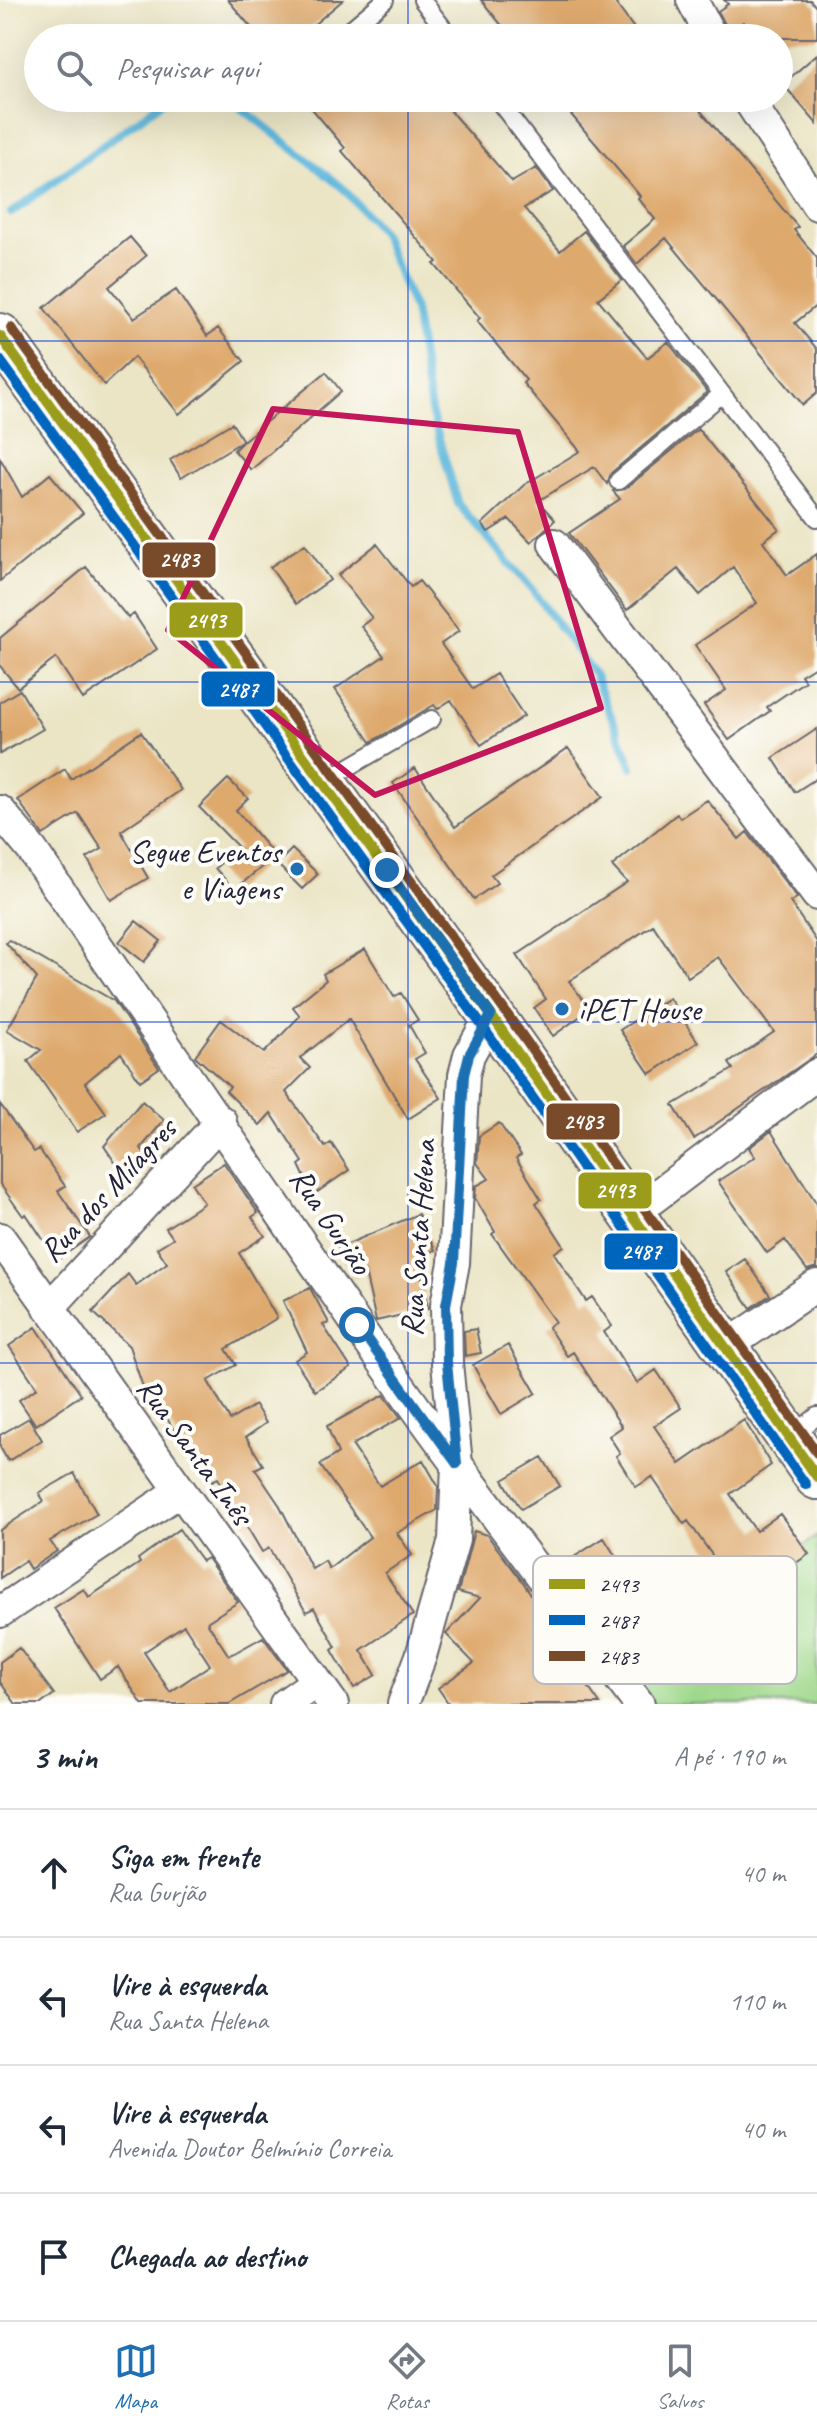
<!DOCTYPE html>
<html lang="pt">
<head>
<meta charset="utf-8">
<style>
  :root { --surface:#fff; --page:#f6f6f7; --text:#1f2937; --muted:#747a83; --line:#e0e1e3; --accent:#1f6fb2 }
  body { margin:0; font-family:Caveat,sans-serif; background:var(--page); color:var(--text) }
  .stop { position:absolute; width:24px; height:24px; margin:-18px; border:6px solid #1f6fb2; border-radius:50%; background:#fff }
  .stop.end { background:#1f6fb2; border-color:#fff; box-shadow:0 2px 8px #0008 }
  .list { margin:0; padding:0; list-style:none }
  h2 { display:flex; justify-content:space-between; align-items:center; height:104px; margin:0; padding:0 32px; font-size:34px }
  h2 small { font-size:26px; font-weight:400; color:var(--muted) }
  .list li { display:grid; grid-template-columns:52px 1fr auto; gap:24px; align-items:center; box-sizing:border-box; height:128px; padding:0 32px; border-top:2px solid var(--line) }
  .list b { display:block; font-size:30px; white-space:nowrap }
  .list p { margin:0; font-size:26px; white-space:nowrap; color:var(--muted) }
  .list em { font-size:26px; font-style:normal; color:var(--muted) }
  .icon { flex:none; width:44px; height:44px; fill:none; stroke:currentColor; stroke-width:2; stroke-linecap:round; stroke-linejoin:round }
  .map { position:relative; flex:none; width:817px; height:1704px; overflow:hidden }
  .search { position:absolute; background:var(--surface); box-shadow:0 8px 32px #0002; left:24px; right:24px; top:24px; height:88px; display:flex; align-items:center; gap:20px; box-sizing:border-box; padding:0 28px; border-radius:44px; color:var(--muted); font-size:30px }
  .sheet { height:616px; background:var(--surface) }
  nav { display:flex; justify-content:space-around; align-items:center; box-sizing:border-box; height:112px; border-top:2px solid var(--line); background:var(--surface); font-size:22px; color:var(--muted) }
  nav a { display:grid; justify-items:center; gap:4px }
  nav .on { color:var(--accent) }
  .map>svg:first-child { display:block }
</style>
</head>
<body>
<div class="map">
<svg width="817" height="1704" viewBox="0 0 817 1704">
  <rect width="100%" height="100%" fill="#fdfcf7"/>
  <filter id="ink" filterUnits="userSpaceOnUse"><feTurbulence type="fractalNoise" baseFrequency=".0125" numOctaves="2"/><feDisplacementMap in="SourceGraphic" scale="16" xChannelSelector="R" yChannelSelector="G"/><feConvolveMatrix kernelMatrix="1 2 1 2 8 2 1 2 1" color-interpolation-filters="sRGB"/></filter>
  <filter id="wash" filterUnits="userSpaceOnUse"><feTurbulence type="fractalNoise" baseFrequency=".006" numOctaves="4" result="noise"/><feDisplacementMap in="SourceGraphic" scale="32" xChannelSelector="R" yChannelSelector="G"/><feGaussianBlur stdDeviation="1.8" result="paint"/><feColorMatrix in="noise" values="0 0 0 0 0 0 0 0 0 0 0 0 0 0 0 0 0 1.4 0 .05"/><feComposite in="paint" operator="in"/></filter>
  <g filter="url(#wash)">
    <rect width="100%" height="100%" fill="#ebe5c6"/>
    <path fill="#9ed88b" stroke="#607d63" stroke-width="2" d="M817,1536V1704H652L637,1684L679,1655L674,1647C723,1611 768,1572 817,1536Z"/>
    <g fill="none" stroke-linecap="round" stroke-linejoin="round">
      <path stroke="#5db7db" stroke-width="8" d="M229,98L343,188L382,233L414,309L431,411L458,504L531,588L594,674L632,767
        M11,213L168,98"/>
    </g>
    <g id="blocks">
      <path fill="#dea96d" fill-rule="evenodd" d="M228,0H343L298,38H260Z
        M481,0H613L641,38H512Z
        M724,0H810L817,8V38H758L743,22L729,32L718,11L728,4Z
        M817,54V124L783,84Z
        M303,98H439L512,182L536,168L553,191L524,208L560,251L584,231L622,280L598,299L647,358L668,342L707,392L611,473L607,484L594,467L538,501L555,520L531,542L509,519L488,532L482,524L524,485L580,451L523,383L526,380L477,321L480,318L434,264L437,262L342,151L345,148Z
        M557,98H690L798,227L794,230L817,258V305L795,323L817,349V393L803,405L666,238L637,264L623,246L655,219L638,198L640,196Z
        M130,237L146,256L109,287L134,318L176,290L207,336L218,328L244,361L179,414L134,357L104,385L44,308Z
        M326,372L341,391L251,470L234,450L243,441L181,478L170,460L232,423L243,441Z
        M698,429L779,529L763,541L787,575L817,554V665L801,675L805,681L767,707L770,711L729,740L704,705L726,690L695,645L757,603L733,567L700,595L678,569L627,610L569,533L620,499L613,491L625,489Z
        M0,458L22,497L50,474L83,513L0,581Z
        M305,544L330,580L296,604L270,567Z
        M377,544L411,587L419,581L459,631L441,644L473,689L496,674L524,716L481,745L451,700L437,709L434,705L371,742L335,689L384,656L361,626L372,618L338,575Z
        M86,567L128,618L134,614L157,649L83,699L56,658L18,688L0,666V638Z
        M20,690L43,729L0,754V702Z
        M817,729V778L795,792L773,758Z
        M141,732L181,790L121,831L148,878L111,900L87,858L102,849L78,813L43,835L18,800L65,769L71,779Z
        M568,748L603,797L491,875L497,883L474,899L393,783L415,768L455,827Z
        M228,779L248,798L236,810L275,856L234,890L215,868L239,848L199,807Z
        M707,800L739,839L747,832L797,898L790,902L817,942V1054L694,1139L673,1105L733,1069L729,1063L774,1032L718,957L688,977L653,925L569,981L590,1009L553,1036L534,1008L546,999L517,955L627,882L612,866L677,814L680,818Z
        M292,849L318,874L302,889L277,864Z
        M136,921L161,941L144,962L119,942Z
        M9,940L114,1001L159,1068L140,1081L121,1053L85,1083L106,1113L77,1132L28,1061L41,1050L7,1030L37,978L6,943Z
        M365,949L394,997L401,993L418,1020L409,1025L425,1053L415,1059L441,1098L408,1119L349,1019L300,1058L310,1068L286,1092L325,1147L331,1143L349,1170L313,1195L299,1165L303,1162L271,1113L260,1125L226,1091L230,1087L195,1056L221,1020L264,1053L300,1016L293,1007L326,980L323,974Z
        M669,998L698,1042L650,1074L620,1030Z
        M142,1101L164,1120L141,1148L152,1164L127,1180L104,1146Z
        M0,1104L34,1152L39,1149L65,1186L58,1191L90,1237L57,1260L26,1214L23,1216L0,1184Z
        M499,1123L521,1155L516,1158L541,1199L536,1203L564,1246L554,1253L586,1301L592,1297L612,1326L604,1332L637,1383L656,1370L681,1408L654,1426L680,1464L744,1420L771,1465L730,1494L756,1531L780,1514L809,1554L760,1588L749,1571L708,1599L719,1616L670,1648L677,1658L643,1680L612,1639L624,1631L602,1593L587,1602L563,1564L604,1538L630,1579L643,1572L660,1603L719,1565L688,1521L684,1524L652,1477L636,1487L616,1456L620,1453L609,1436L622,1427L573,1352L567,1356L548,1327L555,1322L492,1234L495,1232L475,1198L476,1186L489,1179L477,1163L479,1136Z
        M771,1131L817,1204V1267L807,1270L785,1240L767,1253L718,1181L755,1157L749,1148Z
        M224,1163L258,1213L252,1217L265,1236L239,1253L277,1318L226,1349L236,1365L208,1381L230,1420L255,1405L266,1423L246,1437L263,1465L255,1469L280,1506L312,1569L325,1561L329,1569L370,1537L320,1465L338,1453L327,1426L384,1395L401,1418L352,1445L380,1486L423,1460L438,1486L437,1510L397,1533L412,1555L385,1573L413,1615L361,1650L376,1675L354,1688L332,1650L336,1647L314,1608L306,1612L269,1548L262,1552L218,1478L212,1481L189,1443L183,1446L153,1394L146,1396L129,1346L93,1312L128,1274L136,1285L167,1263L157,1248L173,1238L166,1228L204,1203L192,1184Z
        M418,1214L435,1250L418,1257L428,1309L376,1321L365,1272L353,1278L338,1248Z
        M745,1259L770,1295L751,1308L726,1272Z
        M310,1288L329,1323L323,1325L351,1368L315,1391L295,1360L307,1352L283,1301Z
        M36,1327L81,1395L36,1425L19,1400L37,1388L9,1346Z
        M476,1329L481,1353L465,1356L464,1331Z
        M508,1345L536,1393L501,1414L473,1365Z
        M29,1418L42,1440L8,1461L0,1447V1435Z
        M542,1457L560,1486L521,1509L503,1480Z
        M74,1473L97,1514L50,1541L57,1551L30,1569L25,1561L0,1578V1530L44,1501L39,1493Z
        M179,1529L202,1561L207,1558L238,1602L207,1622L229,1656L263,1637L287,1670L229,1704H142L118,1667L100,1679L54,1608L84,1589L89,1597L140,1563L138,1559ZM184,1625L210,1665L170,1692L144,1652Z
        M474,1531L487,1535L523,1582L554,1629L550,1632L600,1704H449L438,1688L474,1663L446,1634L480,1598L458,1592Z
        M19,1648L54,1694L41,1704H16L0,1682V1662Z"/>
    </g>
  </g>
  <g filter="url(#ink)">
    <use href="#blocks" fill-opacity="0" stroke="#68666c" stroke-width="2"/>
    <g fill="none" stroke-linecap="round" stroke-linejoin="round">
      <g stroke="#68666c" stroke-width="20">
        <path id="service" d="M422,0L451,38
          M340,38L385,0
          M496,98L817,518
          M618,481L722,394
          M323,782L432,719
          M790,1438L817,1416"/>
      </g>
      <g stroke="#68666c" stroke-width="34">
        <path id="minor" d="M692,0L712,38
          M747,98L817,205
          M554,544L817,895
          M0,811L32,850C141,1008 248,1167 357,1325C447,1455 544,1579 639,1704
          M631,1215L817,1074
          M0,1238L333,1704
          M49,1308L221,1121
          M724,1348L817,1285
          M0,1612L180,1491
          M285,1704L316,1682
          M403,1704L421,1656L454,1540L457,1464L447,1363L446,1305L454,1263L464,1075L469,1055L491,1015"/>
      </g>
      <g stroke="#68666c" stroke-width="48">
        <path id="primary" d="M0,336L491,1015L817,1477"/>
      </g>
      <use href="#service" stroke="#fff" stroke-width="16"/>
      <use href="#minor" stroke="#fff" stroke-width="30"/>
      <use href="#primary" stroke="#fff" stroke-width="44"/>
      <g stroke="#fdfcf7" stroke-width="16">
        <path id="bus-1" d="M0,336L491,1015L817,1477"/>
      </g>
      <g stroke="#fdfcf7" stroke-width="16">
        <path id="bus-2" d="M0,360L480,1023L806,1485"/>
      </g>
      <g stroke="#fdfcf7" stroke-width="16">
        <path id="bus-3" d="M11,328L502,1007L817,1453"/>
      </g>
      <use href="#bus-1" stroke="#9c9c1b" stroke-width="10"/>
      <use href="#bus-2" stroke="#0065bd" stroke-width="10"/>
      <use href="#bus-3" stroke="#7a4b2a" stroke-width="10"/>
    </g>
  </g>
  <g fill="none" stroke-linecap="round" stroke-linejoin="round" filter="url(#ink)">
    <path stroke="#1f6fb2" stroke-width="10" d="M357,1325L457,1464L447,1363L446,1305L454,1263L464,1075L469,1055L491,1015L387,870"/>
  </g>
  <path fill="none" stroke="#c2185b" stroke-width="6" stroke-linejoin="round" d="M273,409L518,432L601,708L375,795L168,630Z"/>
  <path fill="none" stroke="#1d4ed8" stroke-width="2" stroke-opacity="0.55" d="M408,0V38M408,98V1704M0,341H817M0,682H817M0,1022H817M0,1363H817"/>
  <g fill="#1f6fb2" stroke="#fdfcf7" stroke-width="3">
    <circle cx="297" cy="869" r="8"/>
    <circle cx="562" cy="1009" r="8"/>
  </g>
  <g text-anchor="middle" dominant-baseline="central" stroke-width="8" stroke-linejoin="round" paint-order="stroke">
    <g font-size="32" fill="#22223b" stroke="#fdfcf7" text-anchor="end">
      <text x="281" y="851">Segue Eventos<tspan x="281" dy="37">e Viagens</tspan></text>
      <text x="578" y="1009" text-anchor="start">iPET House</text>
    </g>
    <g font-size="32" fill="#22223b" stroke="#fdfcf7">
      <text transform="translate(108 1190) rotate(-47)">Rua dos Milagres</text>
      <text transform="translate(331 1221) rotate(56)">Rua Gurjão</text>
      <text transform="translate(418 1238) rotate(-86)">Rua Santa Helena</text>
      <text transform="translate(195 1451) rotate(54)">Rua Santa Inês</text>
    </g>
  </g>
  <rect x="533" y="1556" width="264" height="128" rx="12" fill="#fdfcf7" stroke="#bbbbbf" stroke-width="2"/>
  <rect x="549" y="1579" width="36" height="10" fill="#9c9c1b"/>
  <rect x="549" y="1615" width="36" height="10" fill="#0065bd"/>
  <rect x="549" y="1651" width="36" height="10" fill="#7a4b2a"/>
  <g font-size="22" fill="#22223b">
    <text x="599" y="1592">2493</text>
    <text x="599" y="1628">2487</text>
    <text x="599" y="1664">2483</text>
  </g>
  <g stroke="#fdfcf7" stroke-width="3">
    <rect x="141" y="541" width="76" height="38" rx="8" fill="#7a4b2a"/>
    <rect x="168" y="601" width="76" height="38" rx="8" fill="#9c9c1b"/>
    <rect x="200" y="670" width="76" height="38" rx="8" fill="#0065bd"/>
    <rect x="545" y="1102" width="76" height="39" rx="8" fill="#7a4b2a"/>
    <rect x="577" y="1171" width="76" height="39" rx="8" fill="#9c9c1b"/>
    <rect x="603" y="1232" width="76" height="39" rx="8" fill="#0065bd"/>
  </g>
  <g font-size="22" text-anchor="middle" font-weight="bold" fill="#fff">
    <text x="179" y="567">2483</text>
    <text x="206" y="628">2493</text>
    <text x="238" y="697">2487</text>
    <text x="583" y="1129">2483</text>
    <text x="615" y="1198">2493</text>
    <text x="641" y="1259">2487</text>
  </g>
</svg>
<div class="stop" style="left:357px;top:1325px"></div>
<div class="stop end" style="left:387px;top:870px"></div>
<div class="search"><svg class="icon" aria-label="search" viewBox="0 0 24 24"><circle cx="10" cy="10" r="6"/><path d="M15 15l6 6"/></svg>Pesquisar aqui</div>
</div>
<section class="sheet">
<h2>3 min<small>A pé · 190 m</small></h2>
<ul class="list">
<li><svg class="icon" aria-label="ahead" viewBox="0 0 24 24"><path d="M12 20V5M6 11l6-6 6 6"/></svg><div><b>Siga em frente</b><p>Rua Gurjão</p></div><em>40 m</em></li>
<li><svg class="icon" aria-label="left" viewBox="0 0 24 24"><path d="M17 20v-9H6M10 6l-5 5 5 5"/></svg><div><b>Vire à esquerda</b><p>Rua Santa Helena</p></div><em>110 m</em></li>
<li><svg class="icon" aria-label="left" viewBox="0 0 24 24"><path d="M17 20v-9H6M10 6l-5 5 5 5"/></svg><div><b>Vire à esquerda</b><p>Avenida Doutor Belmínio Correia</p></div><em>40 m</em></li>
<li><svg class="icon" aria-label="arrive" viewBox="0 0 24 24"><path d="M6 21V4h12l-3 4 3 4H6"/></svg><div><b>Chegada ao destino</b></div></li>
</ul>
</section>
<nav>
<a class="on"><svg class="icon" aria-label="map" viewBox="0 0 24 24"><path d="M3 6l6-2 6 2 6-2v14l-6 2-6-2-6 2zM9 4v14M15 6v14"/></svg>Mapa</a>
<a><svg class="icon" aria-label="directions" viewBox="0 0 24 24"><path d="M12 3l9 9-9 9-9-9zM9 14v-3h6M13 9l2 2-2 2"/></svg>Rotas</a>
<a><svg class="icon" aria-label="saved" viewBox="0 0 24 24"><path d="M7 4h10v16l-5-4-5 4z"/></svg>Salvos</a>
</nav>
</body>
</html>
